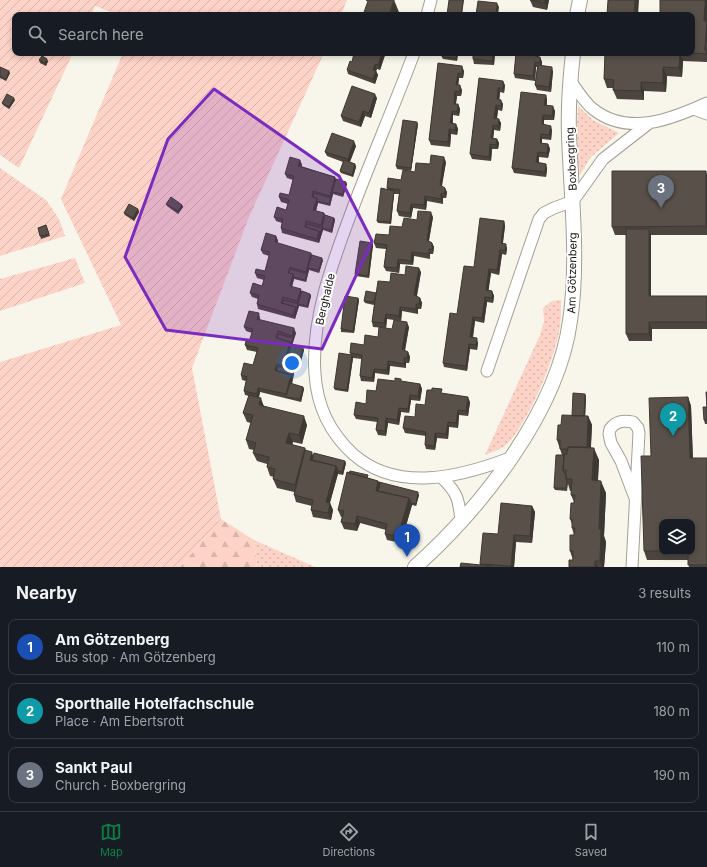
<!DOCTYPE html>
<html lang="en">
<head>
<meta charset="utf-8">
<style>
  :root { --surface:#171b24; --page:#242831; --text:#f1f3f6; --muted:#9ea1a6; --line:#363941; --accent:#0b8043 }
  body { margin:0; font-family:Inter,sans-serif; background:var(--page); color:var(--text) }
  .controls { position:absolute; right:12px; bottom:12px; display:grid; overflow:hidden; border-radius:8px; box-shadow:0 2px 6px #0003 }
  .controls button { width:36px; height:36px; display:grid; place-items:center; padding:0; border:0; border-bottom:1px solid var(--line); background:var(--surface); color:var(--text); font:20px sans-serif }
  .you { position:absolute; left:292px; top:363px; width:14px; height:14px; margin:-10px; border:3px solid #fff; border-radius:50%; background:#1a73e8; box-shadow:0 0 0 6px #1a73e833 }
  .badge { display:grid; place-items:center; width:26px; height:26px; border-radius:50%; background:var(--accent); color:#fff; font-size:13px; font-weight:700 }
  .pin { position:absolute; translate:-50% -33px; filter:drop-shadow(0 1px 2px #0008) }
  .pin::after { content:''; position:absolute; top:21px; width:14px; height:12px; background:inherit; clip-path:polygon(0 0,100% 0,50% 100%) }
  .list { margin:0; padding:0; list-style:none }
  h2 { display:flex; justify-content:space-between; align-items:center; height:52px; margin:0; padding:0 16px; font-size:17px }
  h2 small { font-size:13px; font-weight:400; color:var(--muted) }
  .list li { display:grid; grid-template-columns:26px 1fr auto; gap:12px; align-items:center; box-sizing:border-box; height:56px; margin:0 8px 8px; padding:0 8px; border:1px solid var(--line); border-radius:8px }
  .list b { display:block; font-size:15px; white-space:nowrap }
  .list p { margin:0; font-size:13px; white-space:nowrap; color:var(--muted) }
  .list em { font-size:13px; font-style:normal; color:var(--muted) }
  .icon { flex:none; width:22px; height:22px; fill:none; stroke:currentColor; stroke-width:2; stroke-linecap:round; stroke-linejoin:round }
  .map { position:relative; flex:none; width:707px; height:567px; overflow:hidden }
  .search { position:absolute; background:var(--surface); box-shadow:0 2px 6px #0003; left:12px; right:12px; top:12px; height:44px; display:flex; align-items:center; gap:10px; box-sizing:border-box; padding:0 14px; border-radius:8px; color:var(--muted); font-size:15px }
  .sheet { height:244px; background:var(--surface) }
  nav { display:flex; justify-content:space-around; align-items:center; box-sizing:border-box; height:56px; border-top:1px solid var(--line); background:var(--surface); font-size:11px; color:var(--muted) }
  nav a { display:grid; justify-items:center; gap:2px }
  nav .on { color:var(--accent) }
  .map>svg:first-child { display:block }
</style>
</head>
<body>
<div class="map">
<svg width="707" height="567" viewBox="0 0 707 567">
  <defs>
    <pattern id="grass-dots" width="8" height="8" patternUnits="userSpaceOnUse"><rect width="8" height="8" fill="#fdd3c8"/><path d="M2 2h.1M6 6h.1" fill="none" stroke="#d8b4ab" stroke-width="1.8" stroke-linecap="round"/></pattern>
    <pattern id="forest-firs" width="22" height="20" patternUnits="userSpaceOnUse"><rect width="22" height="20" fill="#fdd3c8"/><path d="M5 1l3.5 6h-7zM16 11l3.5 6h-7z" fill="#d8b4ab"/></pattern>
    <pattern id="garden-furrows" width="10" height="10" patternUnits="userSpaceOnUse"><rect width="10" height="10" fill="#fdd3c8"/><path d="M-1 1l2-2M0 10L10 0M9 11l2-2" fill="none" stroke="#d8b4ab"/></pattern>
  </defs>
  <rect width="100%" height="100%" fill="#f8f6ea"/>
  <path fill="url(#grass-dots)" d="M578,106L593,120L619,133L590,158L580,175H578L577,126Z
    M561,300C561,309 561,318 560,327C555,358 529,422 507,444C502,449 492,452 485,455L540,335L544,321L543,308L552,301Z
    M254,540L315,567H257Z"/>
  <path fill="url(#forest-firs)" d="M221,519L254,540L257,567H180Z"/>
  <path fill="url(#garden-furrows)" d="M0,0H347L341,15H118L95,6L91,15H15V53H73L19,168L0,155Z
    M123,53H324L249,217L192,368L221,519L180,567H0V362L121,325L61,199Z
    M0,168L46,200L59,219L65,236L0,256Z
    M75,258L85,283L0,311V279Z"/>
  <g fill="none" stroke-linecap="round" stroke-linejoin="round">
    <g stroke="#a2a095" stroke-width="13">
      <path id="minor" d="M427,15L431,0
        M414,53C394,107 371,159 351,213C332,264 311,319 315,374C317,405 330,433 353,454C397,493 460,477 510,458
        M570,80C577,90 584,102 593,109C628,137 672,119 707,103
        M694,109L707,114
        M487,371L539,219L544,213L554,208L573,201L603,159L648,124
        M441,477C457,492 459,499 461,521
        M632,567L639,433L638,428L633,422C623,420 616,421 610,429L609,434L611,443L621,461L635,498"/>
    </g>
    <g stroke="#a2a095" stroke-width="16">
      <path id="tertiary" d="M577,15L580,0
        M415,567C481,508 558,411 570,321C579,260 571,196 569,134C568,107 570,80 573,53"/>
    </g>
    <use href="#minor" stroke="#fff" stroke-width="11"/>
    <use href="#tertiary" stroke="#fff" stroke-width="14"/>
  </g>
  <path fill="#4c453f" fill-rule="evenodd" d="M530,0H549L547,10L533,7Z
    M707,0V62L683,61L682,77L667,76L666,92L644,91V100L617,99L613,90V88H607L604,79L605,53H692Z
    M443,53H458L457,61L443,59L442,57Z
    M495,53L494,65L474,64L473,59Z
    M516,53H538L537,57H540L542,62V66L553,71L551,92L537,90L535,85L537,67H536L535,81L515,78L514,74Z
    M385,55L380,70L377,69L376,71L378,75L375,84L348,74L347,70L352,62Z
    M39,60L48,61L46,66L40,63Z
    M438,63L464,71L463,78H459L458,85L462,90L461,96H457L456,104H458L460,109L459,116L453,115V124H456L458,129L457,135L451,134L450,147L431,145L429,140Z
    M0,67L10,73L6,81L0,78Z
    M479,78L505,85L504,93L500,92L499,100L503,104L502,111L498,110L497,119L501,123L500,131L494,130L493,138L497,139L499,143L498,149H492L491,161L472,159L470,154Z
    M546,95L547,100V105L555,111L554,120H544V125L552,130L551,140L542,139V143L548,144L550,149L548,158L539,157V163L546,164L547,169L546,177L514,173L512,168Z
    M377,98L371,118L365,116L361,127L343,121L341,116Z
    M15,100L9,109L3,105L2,103Z
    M418,124L411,171L397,169L396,166Z
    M356,146L350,162L355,164L356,167L353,177L341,173L340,171L343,162L327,156L325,152Z
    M300,160L302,165L301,166L335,177L336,179L347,184L343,197L333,194L330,206L318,203L316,211L324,213L325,215L334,218L335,220L332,233L323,230L319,243L282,233L281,228L282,223L276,221L274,217L286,210L288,204L281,202L279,197L289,195L293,180L287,178L285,174Z
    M446,162L442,186L447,192L446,198H443V204L427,201L426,210L413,208L411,218L399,216L397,211L399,194H394L391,224L378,223L377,221L388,190L387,188L430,164Z
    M707,175V235H651V296H707V329H652V341H629L626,334V235H615L612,227Z
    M166,204L182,205L183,207L178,214L167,206Z
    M138,209L139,212L134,221L125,215L124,213Z
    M433,217L429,241L432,243L434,247L433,254H430V259L414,256L413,265L400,264L399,273L386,271L384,267L386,249L376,248L374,243L417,220Z
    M504,221L505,226L503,243L507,248L506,255L502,254L499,275L491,273L488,290L492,291L494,296L493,303L487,302L484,323L475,321L473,338L478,343L477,350L470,349L467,371L444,367L443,363L457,314L474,267Z
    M46,225L50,236L41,239L38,228Z
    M276,236L278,241L277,243L311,253L312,255L323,260L319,273L309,270L306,282L294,279L292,287L302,291L310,294L311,296L308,308L299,306L295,319L258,309L257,304L258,299L252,297L250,293L262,286L264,280L257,278L255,273L265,271L269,256L263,254L261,250Z
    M372,243L373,245L369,278L356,276L355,274Z
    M421,272L417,296L420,298L422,303L421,309H418V314L402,311L401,321L387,319L386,328L373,327L372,322L374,305L365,303L364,301L390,282L405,275Z
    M358,298L359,300L354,333L341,332V329Z
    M260,318V320L296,333L292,344L304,350L301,361L289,358L285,369L294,371V373L292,384L303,387L304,389L301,402L260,392L259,398L264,406L307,425L302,444L293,442L292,445L305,448V450L313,456L346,463L343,475L338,474L330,503L333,510L331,520L313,517L311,510L312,506L296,502L294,495V492L277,488L273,479L274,477L270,476L267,467V464L257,461L253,453L254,450L249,449L246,440L251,423L247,422L243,413L249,396L245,395L244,391L246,381L242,380L241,375L253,365L257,352L247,350L245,345L249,342L252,333L246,331L244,327Z
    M409,327L405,351L408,352L410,357L409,363H406V368L390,366L389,375L375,373L374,382L361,381L360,376L362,359L353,358L348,392L335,390L334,388L351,355L350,353L392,329Z
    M403,382L420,384L422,389L420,401L411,400L409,413L401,412L399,425L388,423L386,436L378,435L376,430L377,422L356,419L354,415L366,404L376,391Z
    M707,392V424H705L704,420L707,407Z
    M443,394L470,402L468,416L459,415L458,428L449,427L448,439L437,438L435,450L426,449L425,445L426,436L405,433L403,428L415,417Z
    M586,396L585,416H588L592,425L591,447L599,460L598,481L606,493L604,536L606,542L604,567H569L573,560L570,551L574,535L572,528V524L570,519L574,502L571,495L572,491H570L568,484L567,491L555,490L554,488L562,455L557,440L572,416Z
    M688,397L691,406L693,458H707V567H689L688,560H647L644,551L651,456ZM662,522L692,552H662Z
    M368,478L378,481L379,482L419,495L416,506L412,505L401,543L387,540L385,534L386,530L360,523L357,531L344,529L341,522L342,517H341L338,510Z
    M532,506L535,512L532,543L516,542L514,567H460L480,565V564L498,534Z"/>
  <path fill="#3e3833" d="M394,0L399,12L398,15H389Z
    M463,0H464L462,15H461Z
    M545,0H549L547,10L545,3Z
    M635,0H639L638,15H634Z
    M705,0H707V29L704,21Z
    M497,3L499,7L498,15H496Z
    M382,53H385V55L380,70L378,65Z
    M457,53H458L457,61L456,58Z
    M493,53H495L494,65L492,61Z
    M536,53H538L537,61L535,56Z
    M680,53L683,61L682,77L679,68Z
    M540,57L542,62L541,68L540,63Z
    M47,59L48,61L46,66L45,63Z
    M535,62L536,67L535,81L533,76Z
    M375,64L377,69L376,71L378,75L375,84L373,79V70Z
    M462,66L464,71L463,78L462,74Z
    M552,67L553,71L551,92L549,87Z
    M663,67L667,76L666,92L663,83Z
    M9,71L10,73L6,81V79Z
    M458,73L459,78L458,89L456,85Z
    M503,81L505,85L504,93L503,88Z
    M641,82L644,91V100L641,91Z
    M460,85L462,90L461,96L460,92Z
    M498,88L500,92L499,104L497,99Z
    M455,91L457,96L455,108L454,104Z
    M375,94L377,98L371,118L369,113Z
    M546,95L547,100L546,109L544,105Z
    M14,98L15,100L9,109V107Z
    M501,100L503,104L502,111L501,106Z
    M458,104L460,109L459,116L457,112Z
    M496,105L498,110L496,123L494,118Z
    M553,106L555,111L554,120L552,116Z
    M363,111L365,116L361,127L359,122Z
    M452,111L453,115L452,128L450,123Z
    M543,115L544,120L543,129L542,124Z
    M499,119L501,123L500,131L498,126Z
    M417,122L418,124L411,171V168Z
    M456,124L458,129L457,135L455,130Z
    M493,125L494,130L493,142L491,138Z
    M551,126L552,130L551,140L549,135Z
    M449,129L451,134L450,147L448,142Z
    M541,134L542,139L541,148L540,143Z
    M497,139L499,143L498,149L496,145Z
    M354,141L356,146L349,164L348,159Z
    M490,144L492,149L491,161L489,157Z
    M548,144L550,149L548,158L547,153Z
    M538,152L539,157L538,167L536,162Z
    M444,157L446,162L441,189L440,185Z
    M300,160L302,165L300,170L298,166Z
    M355,164L356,167L353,177L352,175Z
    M546,164L547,169L546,177L545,172Z
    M706,171L707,175V229L706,226Z
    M335,177L336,181L332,192L333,194L330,206L329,204L331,198L330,196Z
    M346,182L347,184L343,197V194Z
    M445,188L447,192L446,198L445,193Z
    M394,191V194L391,224L390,222Z
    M441,194L443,198V204L441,199Z
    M425,196L427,201L426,210L424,205Z
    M317,198L318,203L315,215L313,210Z
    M411,204L413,208L411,218L410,213Z
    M182,205L183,207L178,214V211Z
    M138,209L139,212L134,221L133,218Z
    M431,212L433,217L428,245L427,240Z
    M324,213L326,218L322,228L321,225Z
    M334,218L335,220L332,233L331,230Z
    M504,221L505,226L502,248L501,243Z
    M322,228L323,230L319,243L317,239L319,231Z
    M649,229L651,235V303L649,296Z
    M276,236L278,241L276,246L275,242Z
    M372,243L373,245L369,278L368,276Z
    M432,243L434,247L433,254L432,249Z
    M506,244L507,248L506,255L505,250Z
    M429,249L430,254V259L429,254Z
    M500,250L502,254L499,275L497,270Z
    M412,252L414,256L413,265L411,261Z
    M311,253L313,258L308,268L309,270L306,282L305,280L307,274L306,272Z
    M322,258L323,260L319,273V270Z
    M398,259L400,264L399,273L397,268Z
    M419,268L421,272L416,300L414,295Z
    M489,269L491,273L488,295L486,290Z
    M293,274L294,279L291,290L290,286Z
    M301,289L302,294L298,304L297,301Z
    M492,291L494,296L493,303L492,298Z
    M310,294L311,296L308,308L307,306Z
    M485,297L487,302L484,323L482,318Z
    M358,298L359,300L354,333L353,331Z
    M420,298L422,303L421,309L419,304Z
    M298,304L299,306L295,319L293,315L296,307Z
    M416,304L418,309V314L416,309Z
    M400,307L402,311L401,321L399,316Z
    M259,313L260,318L259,324L257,319Z
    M386,314L387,319L386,328L384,323Z
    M473,317L475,321L472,342L470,337Z
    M407,322L409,327L404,354L402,349Z
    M649,322L652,329V341L649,334Z
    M294,328L296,333L292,346L291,344L293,338L292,336Z
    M477,338L478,343L477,350L476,345Z
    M290,342L292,346L288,356L289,358L285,371L283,366Z
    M469,344L470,349L467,371L466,366Z
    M303,347L304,350L301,361L300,359Z
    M408,352L410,357L409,363L407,358Z
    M352,355L353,358L348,392L347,390Z
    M404,358L406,363V368L404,364Z
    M388,361L390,366L389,375L387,370Z
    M374,369L375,373L374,382L372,378Z
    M294,371V373L293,379L292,377Z
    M291,375L293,379L288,397H286V394Z
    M420,384L422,389L420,401L418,396Z
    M303,387L304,389L301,402L300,399Z
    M258,388L260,392L258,399L257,394Z
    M585,394L586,396L585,421L584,418Z
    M410,395L411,400L409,413L408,409Z
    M468,397L470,402L468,416L466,411Z
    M688,397L691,406L693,467L690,458Z
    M261,398L264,407L259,405Z
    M399,408L401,412L399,425L397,420Z
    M458,410L459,415L458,428L456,423Z
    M304,416L307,425L302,444L299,435Z
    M588,416L592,425L590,460L587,451Z
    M386,418L388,423L386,436L385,431Z
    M448,422L449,427L448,439L446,434Z
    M289,433L293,442L290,452L286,443Z
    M435,433L437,438L435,450L434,446Z
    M305,448L308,457L298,493L295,485Z
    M594,448L599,460L597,492L592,480Z
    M312,452L314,459L313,464L310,460Z
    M345,461L346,463L343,475L342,472Z
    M336,466L338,473L328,509L326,502Z
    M378,481L381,488L379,495L376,491Z
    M601,481L606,493L604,536L606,542L604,567H602L600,561L599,529Z
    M418,492L419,495L416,506V504Z
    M409,498L412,505L401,543L398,536Z
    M330,503L333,510L331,520L328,513Z
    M532,506L535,512L532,543L530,536Z
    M357,516L360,523L357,531L355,524Z
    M514,535L516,542L514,567H511Z
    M595,561L598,567H595Z"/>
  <path fill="#585049" stroke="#3e3833" d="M366,0H394L389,15H363L368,1Z
    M449,0H463L461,15H447Z
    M530,0H545V3Z
    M608,0H635L634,15H607Z
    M660,0H705L704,21H707L705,50L707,54L692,53V15H660Z
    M478,1L497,3L496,15H476Z
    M707,19V50H705Z
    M354,53H382L378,65L375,64L373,70L376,71L373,79L347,70L350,61L352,62Z
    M443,53H457L456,58L442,57Z
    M473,53H493L492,61L473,59Z
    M516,53H536L535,56L540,57V63L535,62L533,76L514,74Z
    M605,53H680L679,68L663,67V83L641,82V91L613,90L614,80L604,79Z
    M42,56L47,59L45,63L39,60Z
    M438,63L462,66V74L458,73L456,85H460V92L455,91L454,104H458L457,112L452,111L450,123L456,124L455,130L449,129L448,142L429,140Z
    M538,65L552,67L549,87L535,85Z
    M0,67L9,71L6,79L0,76Z
    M479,78L503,81V88H498L497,99L501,100V106L496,105L494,118L499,119L498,126L493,125L491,138L497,139L496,145L490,144L489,157L470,154Z
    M352,86L375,94L369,113L363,111L359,122L341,116Z
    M521,92L546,95L544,105L553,106L552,116L543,115L542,124L551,126L549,135L541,134L540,143L548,144L547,153L538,152L536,162L546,164L545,172L512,168Z
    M7,94L14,98L9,107L2,103Z
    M403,120L417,122L411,168L396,166Z
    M332,133L354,141L348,159L325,152Z
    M431,155L444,157L440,185L445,188V193L441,194V199L425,196L424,205L411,204L410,213L397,211L400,190L387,188L388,178L401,180L403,170L415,172L416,163L430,164Z
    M290,157L300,160L298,166L335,177L330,196L313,191L312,197L317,198L313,210L324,213L321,225L306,221L305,227L319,231L317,239L281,228L283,219L274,217L277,207L286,210L289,200L279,197L280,193L289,195L294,176L285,174Z
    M344,160L355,164L352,175L340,171Z
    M612,171H706V226L612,227Z
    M336,179L346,182L343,194L332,192Z
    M381,188L394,191L390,222L377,221Z
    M314,193L331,198L329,204L317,201V198L313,197Z
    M171,197L182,205L178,211L166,204Z
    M129,204L138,209L133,218L124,213Z
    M418,211L431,212L427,240L432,243V249H429V254L412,252L411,261L398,259L397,268L384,267L387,245L374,243L376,234L389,235L390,226L402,227L404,218L417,220Z
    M325,215L334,218L331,230L322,228Z
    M480,218L504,221L501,243L506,244L505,250H500L497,270L489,269L486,290L492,291V298L485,297L482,318L473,317L470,337L477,338L476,345L469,344L466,366L443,363L450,313L457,314L464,266L474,267Z
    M307,224L322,228L320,233L319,231L306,227Z
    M46,225L49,234L40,236L38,228Z
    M626,229H649V296H707V322H649V334H626Z
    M266,233L276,236L275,242L311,253L306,272L290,267L288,273L293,274L290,286L301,289L297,301L283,297L281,303L296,307L293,315L257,304L259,295L250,293L253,283L262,286L265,276L255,273L256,269L265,271L270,252L261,250Z
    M360,241L372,243L368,276L355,274Z
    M312,255L322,258L319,270L308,268Z
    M406,266L419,268L414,295L420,298L419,304H416V309L400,307L399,316L386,314L384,323L372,322L378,281L390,282L391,273L405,275Z
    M290,269L307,274L305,280L294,277L293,274L289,273Z
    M302,291L310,294L307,306L298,304Z
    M366,291L376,293L374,302L364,301Z
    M345,296L358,298L353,331L341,329Z
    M284,300L298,304L296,309V307L282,303Z
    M249,311L259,313L257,319L294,328L292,336L278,331L276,338L290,342L283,366L277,364L275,370L291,375L286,394L258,388L257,394L244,391L247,377L241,375L244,363L253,365L258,348L245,345L246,341L249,342L253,329L244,327Z
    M394,320L407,322L402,349L408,352L407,358H404V364L388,361L387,370L374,369L372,378L360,376L362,355L350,353L351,343L364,345L365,335L378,337L379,327L392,329Z
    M278,334L293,338L291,344L303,347L300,359L288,356L291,344L290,342L277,338Z
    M339,353L352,355L347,390L334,388Z
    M278,366L294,371L292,377L291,375L276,371Z
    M395,378L401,379V381L420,384L418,396L410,395L408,409L399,408L397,420L386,418L385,431L376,430L378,418L354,415L356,402L366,404L367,390L376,391L378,379L395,381Z
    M290,383L303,387L300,399L286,397Z
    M432,388L442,389L441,393L468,397L466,411L458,410L456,423L448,422L446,434L435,433L434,446L425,445L426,432L403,428L405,416L415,417L416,404L425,405L427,390H432Z
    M706,392H707V420H704L703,407H707Z
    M573,393L585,394L584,416H572Z
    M249,395L261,398L259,405L304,416L299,435L289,433L286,443L305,448L295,485L273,479L275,469L267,467L269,457L253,453L256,443L246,440L253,415L243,413Z
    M688,397L690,458H707V565H688V552H692V522H662V551H644L641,456H651L649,398Z
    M562,415L588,416L587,447H568V449H560V440H557L558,425H561Z
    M568,447L594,448L592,480L601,481L599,529H601L600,561H595V567H569V560H573V551H570V535H574L575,528H572V519H570L571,503H574L575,495H571L572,479H566V470H563L564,454H567Z
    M305,450L312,452L310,460L336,466L326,502L330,503L328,513L311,510L313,500L294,495Z
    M314,453L345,461L342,472L338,471L336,466L312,460Z
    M556,455H564L563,470L566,476V479L567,482L566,488H554Z
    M350,471L368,475L367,478L349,473Z
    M347,472L378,481L376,491L409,498L398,536L385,534L387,524L357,516L355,524L341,522L344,511L338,510Z
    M379,482L418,492L416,504L411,503L409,498L378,491L380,485Z
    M501,503L532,506L530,536L514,535L511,566L480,564L483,533L498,534Z
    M461,563L491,566V567H460Z"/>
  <path fill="#7b2cbf" fill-opacity="0.2" stroke="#7b2cbf" stroke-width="3" stroke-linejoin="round" d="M214,89L339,176L372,241L322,349L166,330L125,257L168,139Z"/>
  <g text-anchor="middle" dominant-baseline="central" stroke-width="4" stroke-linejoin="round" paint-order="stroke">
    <g font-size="11" fill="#191814" stroke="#fff">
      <text transform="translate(571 159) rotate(-93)">Boxbergring</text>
      <text transform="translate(572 273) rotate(-89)">Am Götzenberg</text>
      <text transform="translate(325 299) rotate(-77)">Berghalde</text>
    </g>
  </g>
</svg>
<div class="controls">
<button><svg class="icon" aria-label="layers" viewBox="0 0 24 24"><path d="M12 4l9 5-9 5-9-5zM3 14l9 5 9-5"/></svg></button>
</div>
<div class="you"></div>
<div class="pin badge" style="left:407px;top:557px;background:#1a4fb4">1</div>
<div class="pin badge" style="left:673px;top:436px;background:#0f9aa8">2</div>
<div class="pin badge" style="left:661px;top:208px;background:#6b7280">3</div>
<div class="search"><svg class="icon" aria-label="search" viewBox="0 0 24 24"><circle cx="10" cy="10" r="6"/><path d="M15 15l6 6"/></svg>Search here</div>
</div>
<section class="sheet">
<h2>Nearby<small>3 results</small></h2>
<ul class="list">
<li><span class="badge" style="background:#1a4fb4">1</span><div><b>Am Götzenberg</b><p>Bus stop · Am Götzenberg</p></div><em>110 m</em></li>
<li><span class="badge" style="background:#0f9aa8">2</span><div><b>Sporthalle Hotelfachschule</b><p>Place · Am Ebertsrott</p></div><em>180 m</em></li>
<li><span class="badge" style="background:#6b7280">3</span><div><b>Sankt Paul</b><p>Church · Boxbergring</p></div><em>190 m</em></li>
</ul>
</section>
<nav>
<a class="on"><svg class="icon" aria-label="map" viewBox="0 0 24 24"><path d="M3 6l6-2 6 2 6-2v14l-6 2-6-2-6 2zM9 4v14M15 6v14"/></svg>Map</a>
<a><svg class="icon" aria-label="directions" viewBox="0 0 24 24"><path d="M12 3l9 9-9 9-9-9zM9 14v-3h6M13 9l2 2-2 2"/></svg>Directions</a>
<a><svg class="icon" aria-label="saved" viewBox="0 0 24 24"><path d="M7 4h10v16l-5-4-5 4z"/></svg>Saved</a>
</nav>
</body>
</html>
